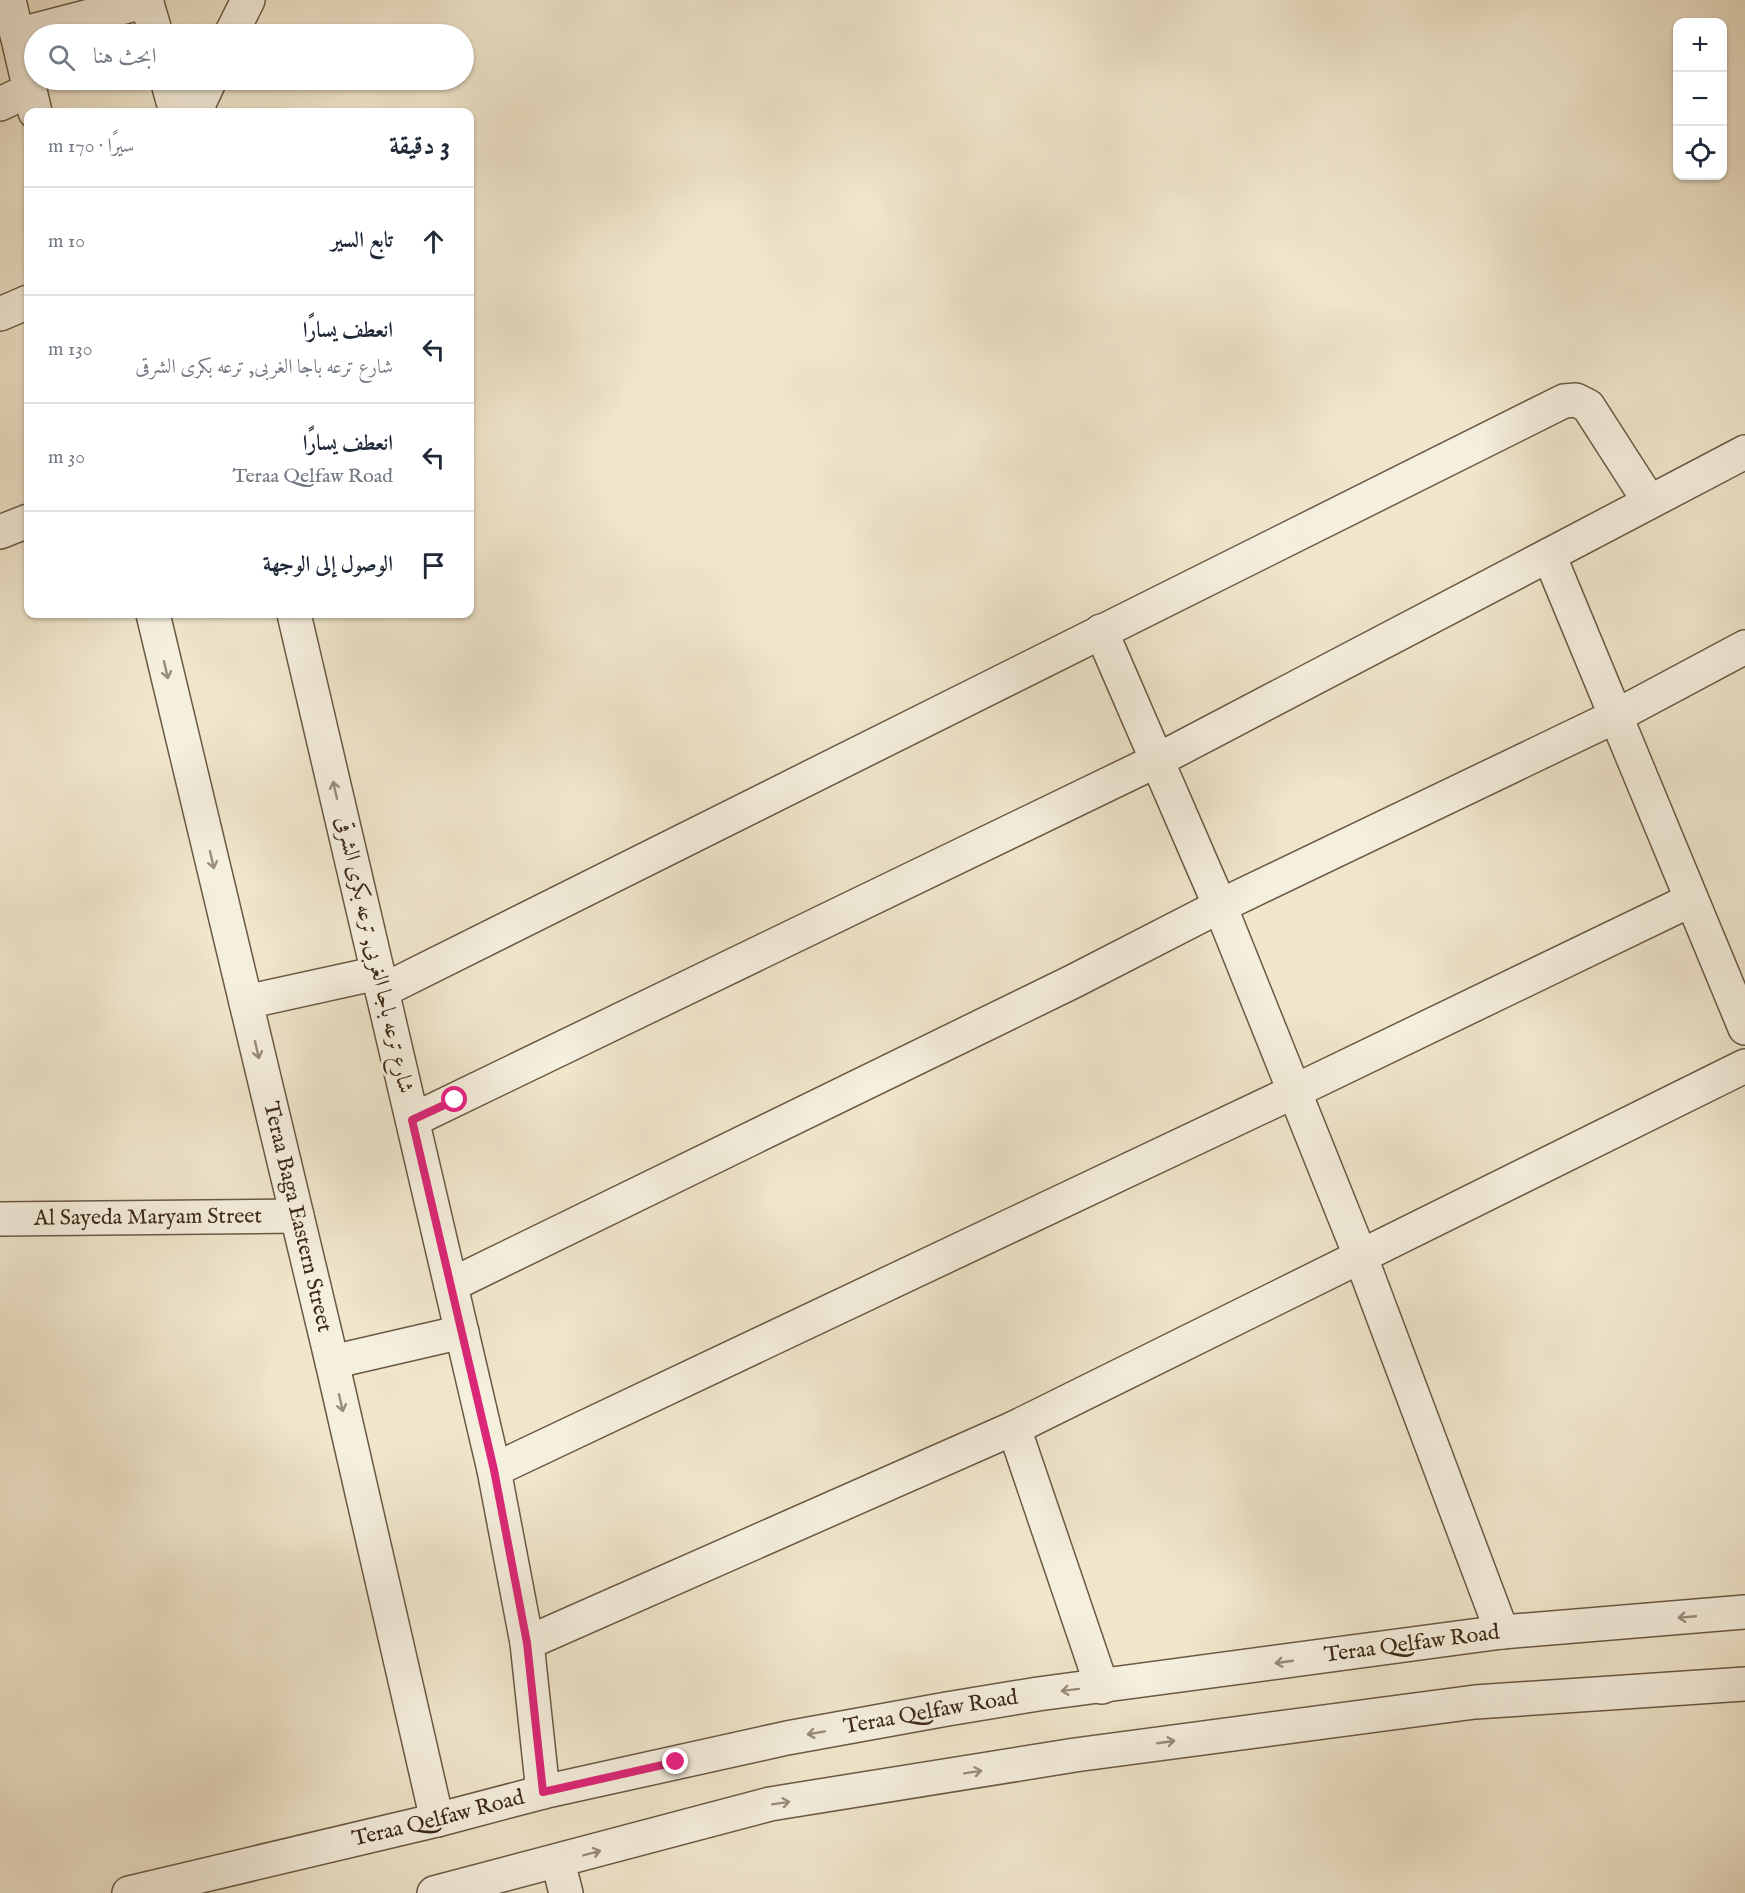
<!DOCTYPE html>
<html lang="ar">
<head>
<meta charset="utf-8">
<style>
  :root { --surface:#fff; --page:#f2f2f3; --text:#1f2937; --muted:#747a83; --line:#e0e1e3 }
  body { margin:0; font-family:"IM FELL English",Amiri,serif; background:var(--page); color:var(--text); direction:rtl }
  .controls { position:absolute; right:18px; top:18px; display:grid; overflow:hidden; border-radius:12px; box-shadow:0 2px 4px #0004 }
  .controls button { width:54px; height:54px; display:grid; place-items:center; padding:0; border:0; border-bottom:2px solid var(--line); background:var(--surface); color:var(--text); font:30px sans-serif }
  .stop { position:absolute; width:18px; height:18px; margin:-14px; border:4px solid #db2777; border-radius:50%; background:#fff }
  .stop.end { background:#db2777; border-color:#fff; box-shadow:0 2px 6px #0008 }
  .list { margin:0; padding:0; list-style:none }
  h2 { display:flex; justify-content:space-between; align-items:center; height:78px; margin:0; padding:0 24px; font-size:26px }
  h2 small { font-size:20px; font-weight:400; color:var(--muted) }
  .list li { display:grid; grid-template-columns:39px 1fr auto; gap:18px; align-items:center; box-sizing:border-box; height:108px; padding:0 24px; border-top:2px solid var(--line) }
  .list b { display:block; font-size:22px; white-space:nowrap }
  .list p { margin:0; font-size:20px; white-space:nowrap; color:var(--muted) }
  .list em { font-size:20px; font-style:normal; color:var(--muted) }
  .icon { flex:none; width:33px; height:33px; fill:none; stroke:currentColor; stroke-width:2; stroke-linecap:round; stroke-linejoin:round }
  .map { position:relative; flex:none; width:1745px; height:1893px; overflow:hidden; direction:ltr }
  .search { position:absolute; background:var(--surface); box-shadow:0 2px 4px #0004; left:24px; top:24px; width:450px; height:66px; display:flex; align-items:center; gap:15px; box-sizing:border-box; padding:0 21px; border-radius:33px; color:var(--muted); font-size:22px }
  .panel { position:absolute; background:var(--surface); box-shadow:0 2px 4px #0004; left:24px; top:108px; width:450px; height:510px; border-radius:12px; direction:rtl }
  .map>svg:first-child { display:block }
</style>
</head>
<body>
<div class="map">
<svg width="1745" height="1893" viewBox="0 0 1745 1893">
  <rect width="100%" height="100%" fill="#f0e6cc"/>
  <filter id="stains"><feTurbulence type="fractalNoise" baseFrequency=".00333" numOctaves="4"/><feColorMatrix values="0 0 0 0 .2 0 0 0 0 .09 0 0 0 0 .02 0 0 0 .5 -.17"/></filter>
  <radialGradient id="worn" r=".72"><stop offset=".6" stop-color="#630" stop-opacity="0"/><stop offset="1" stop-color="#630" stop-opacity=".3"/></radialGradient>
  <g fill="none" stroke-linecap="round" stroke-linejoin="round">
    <g stroke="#6a5944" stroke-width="36">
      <g id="minor">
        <path d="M9,0L35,112"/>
        <path d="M146,0L156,34"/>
        <path d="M231,34L248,0"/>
        <path d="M17,35L147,1"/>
        <path d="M167,80L176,112"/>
        <path d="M0,104L30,90"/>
        <path d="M195,112L210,80"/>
        <path d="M0,314L28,302"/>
        <path d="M1745,452L1549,555L1745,1028"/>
        <path d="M0,532L28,521"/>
        <path id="s1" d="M153,614L332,1362L437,1820"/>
        <path d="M294,614L494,1470L527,1643L543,1792"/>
        <path d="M1101,631L1220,906L1360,1255L1502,1632"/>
        <path d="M382,991L1564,401L1576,400L1588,406L1649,501"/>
        <path d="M246,1002L378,973"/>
        <path d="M413,1120L1156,761L1549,555"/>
        <path id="s2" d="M0,1219L297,1216"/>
        <path d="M451,1285L1072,982L1220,906L1616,716L1745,647"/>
        <path d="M332,1362L462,1332"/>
        <path d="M1014,1428L1102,1687"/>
        <path d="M494,1470L1293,1092L1691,900"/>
        <path d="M527,1643L1014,1428L1745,1066"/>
        <path d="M558,1862L566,1893"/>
        <path id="s3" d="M129,1893L437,1820L543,1792L787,1738L947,1709L1038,1694L1502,1632L1745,1612"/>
        <path d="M434,1893L770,1804L1075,1755L1475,1702L1745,1684"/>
      </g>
    </g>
    <use href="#minor" stroke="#f5efde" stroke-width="33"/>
  </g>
  <defs><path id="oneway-shaft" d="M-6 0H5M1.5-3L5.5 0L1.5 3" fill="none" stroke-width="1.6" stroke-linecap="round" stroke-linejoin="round" transform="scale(1.5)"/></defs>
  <g stroke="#998c7a">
    <use href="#oneway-shaft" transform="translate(166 670) rotate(77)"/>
    <use href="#oneway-shaft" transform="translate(335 790) rotate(-103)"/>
    <use href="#oneway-shaft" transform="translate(212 860) rotate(77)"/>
    <use href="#oneway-shaft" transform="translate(257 1050) rotate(77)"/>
    <use href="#oneway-shaft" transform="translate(341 1403) rotate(77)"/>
    <use href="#oneway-shaft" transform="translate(1687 1617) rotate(175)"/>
    <use href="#oneway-shaft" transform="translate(1284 1662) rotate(172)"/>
    <use href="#oneway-shaft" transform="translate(1070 1690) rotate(173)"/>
    <use href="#oneway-shaft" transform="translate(816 1733) rotate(170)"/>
    <use href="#oneway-shaft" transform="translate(1166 1742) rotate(-8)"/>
    <use href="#oneway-shaft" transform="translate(973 1772) rotate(-9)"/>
    <use href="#oneway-shaft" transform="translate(781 1803) rotate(-9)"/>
    <use href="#oneway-shaft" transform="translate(592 1853) rotate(-15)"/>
  </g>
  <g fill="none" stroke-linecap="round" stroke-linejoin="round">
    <path stroke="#db2777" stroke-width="8" d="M455,1100L412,1120L494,1470L527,1643L543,1792L676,1762"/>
  </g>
  <g text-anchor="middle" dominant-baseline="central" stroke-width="6" stroke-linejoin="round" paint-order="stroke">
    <g font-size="22" fill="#3d2a17" stroke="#f5efde">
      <text transform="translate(374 955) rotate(77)">شارع ترعه باجا الغربى, ترعه بكرى الشرقى</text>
      <text stroke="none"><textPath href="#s1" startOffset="620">Teraa Baga Eastern Street</textPath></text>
      <text stroke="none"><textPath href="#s2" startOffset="148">Al Sayeda Maryam Street</textPath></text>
      <text stroke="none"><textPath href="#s3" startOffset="1308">Teraa Qelfaw Road</textPath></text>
      <text stroke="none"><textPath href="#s3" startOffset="822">Teraa Qelfaw Road</textPath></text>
      <text stroke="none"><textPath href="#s3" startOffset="318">Teraa Qelfaw Road</textPath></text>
    </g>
  </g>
  <rect width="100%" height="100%" filter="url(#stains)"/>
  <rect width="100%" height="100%" fill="url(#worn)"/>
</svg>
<div class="controls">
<button>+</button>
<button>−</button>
<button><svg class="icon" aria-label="locate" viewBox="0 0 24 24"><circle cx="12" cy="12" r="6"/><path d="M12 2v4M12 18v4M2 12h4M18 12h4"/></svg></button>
</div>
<div class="stop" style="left:455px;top:1100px"></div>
<div class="stop end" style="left:676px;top:1762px"></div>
<div class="search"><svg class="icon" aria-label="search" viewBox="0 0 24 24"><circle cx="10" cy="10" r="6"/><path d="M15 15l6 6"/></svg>ابحث هنا</div>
<section class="panel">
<h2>3 دقيقة<small>سيرًا · 170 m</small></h2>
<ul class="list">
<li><svg class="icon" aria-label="ahead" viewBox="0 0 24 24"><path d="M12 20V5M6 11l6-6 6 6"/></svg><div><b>تابع السير</b></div><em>10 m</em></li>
<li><svg class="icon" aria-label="left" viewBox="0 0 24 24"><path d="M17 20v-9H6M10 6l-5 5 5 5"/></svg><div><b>انعطف يسارًا</b><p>شارع ترعه باجا الغربى, ترعه بكرى الشرقى</p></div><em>130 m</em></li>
<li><svg class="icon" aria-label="left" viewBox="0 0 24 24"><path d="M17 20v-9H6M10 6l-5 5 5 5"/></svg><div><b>انعطف يسارًا</b><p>Teraa Qelfaw Road</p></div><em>30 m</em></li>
<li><svg class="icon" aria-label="arrive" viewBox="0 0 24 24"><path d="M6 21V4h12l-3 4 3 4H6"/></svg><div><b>الوصول إلى الوجهة</b></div></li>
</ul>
</section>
</div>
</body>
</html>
